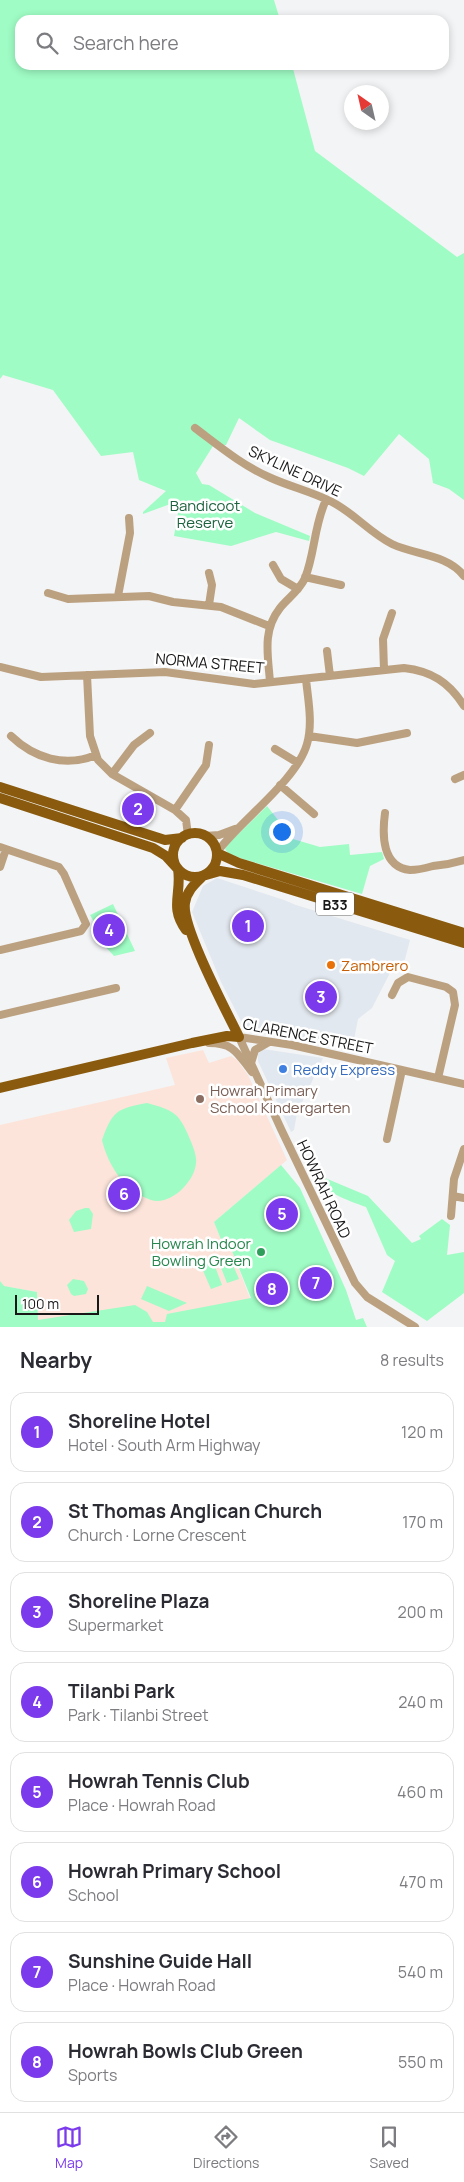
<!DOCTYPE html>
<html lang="en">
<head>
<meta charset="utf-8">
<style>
  :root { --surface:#fff; --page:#f2f2f3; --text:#2b2b33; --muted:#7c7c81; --line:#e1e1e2; --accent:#7c3aed }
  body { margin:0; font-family:Manrope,sans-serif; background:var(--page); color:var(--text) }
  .compass { position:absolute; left:344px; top:85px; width:45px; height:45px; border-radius:50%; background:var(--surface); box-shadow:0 2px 8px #0003; rotate:326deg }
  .scale { position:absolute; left:15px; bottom:12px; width:84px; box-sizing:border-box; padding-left:5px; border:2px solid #181818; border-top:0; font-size:14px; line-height:18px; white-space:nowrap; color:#181818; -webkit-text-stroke:4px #fff; paint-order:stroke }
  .you { position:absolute; left:281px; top:831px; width:18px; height:18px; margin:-12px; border:4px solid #fff; border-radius:50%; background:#1a73e8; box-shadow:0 0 0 8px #1a73e833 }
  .badge { display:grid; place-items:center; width:32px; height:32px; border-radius:50%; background:var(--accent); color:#fff; font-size:16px; font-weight:700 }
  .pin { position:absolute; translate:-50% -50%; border:2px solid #fff; box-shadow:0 1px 5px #0006 }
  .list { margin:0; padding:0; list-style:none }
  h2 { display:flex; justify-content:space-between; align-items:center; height:65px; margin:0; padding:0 20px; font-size:21px }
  h2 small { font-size:16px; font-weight:400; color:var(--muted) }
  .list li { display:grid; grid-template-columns:32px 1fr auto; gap:15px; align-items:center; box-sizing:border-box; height:80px; margin:0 10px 10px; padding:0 10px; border:1px solid var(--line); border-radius:15px }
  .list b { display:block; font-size:19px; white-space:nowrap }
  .list p { margin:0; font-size:16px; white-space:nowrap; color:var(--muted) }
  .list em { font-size:16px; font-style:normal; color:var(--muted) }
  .icon { flex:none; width:28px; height:28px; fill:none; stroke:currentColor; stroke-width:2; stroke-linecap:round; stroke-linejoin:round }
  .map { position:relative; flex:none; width:464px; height:1327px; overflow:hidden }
  .search { position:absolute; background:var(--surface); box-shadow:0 2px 8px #0003; left:15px; right:15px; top:15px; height:55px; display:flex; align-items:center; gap:12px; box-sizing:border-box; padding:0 18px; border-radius:15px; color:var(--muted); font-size:19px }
  .sheet { height:785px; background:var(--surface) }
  nav { display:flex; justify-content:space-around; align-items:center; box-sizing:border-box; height:70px; border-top:1px solid var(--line); background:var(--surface); font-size:14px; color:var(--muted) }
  nav a { display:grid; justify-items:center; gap:2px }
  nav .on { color:var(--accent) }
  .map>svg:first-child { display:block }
</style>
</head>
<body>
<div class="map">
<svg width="464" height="1327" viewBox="0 0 464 1327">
  <rect width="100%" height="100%" fill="#f3f4f5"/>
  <path fill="#e2e8ef" d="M217,878L284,900L296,905L410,940L404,963L391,971L372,1008L358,1019L352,1050L258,1032L243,1025L221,982L192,912L203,886Z
    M263,1049L323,1058L297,1113L294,1130L291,1132L258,1061V1054Z"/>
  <path fill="#fce4da" d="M203,1050L209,1063L231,1056L237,1060L248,1075L287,1160L214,1222L224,1247L232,1251L261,1327H38L37,1292L3,1286L0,1281V1125L175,1085L166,1058Z"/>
  <path fill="#9ffcc4" d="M0,0H274L280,20H20V65H292L315,151L457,257L464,253V500L449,489L433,483L429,459L399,434L364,476L348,468L270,440L239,418L226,445L213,446L196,473L202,484L209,485L255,513L310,536L309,541L276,532L231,546L174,536L178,513L173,503L143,514V512L166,491L139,480L133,452L101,456L53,390L3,375L0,379Z
    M267,806L293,839L320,847L349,844L350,855L382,852L384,859L370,866L362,894L243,859L228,853L225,849L228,844Z
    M113,904L135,951L114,956L91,931L94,922L90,915Z
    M147,1103C172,1110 179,1112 189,1137C192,1144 197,1155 196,1163C195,1181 171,1206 151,1200C124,1191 108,1165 102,1140C113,1110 117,1109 147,1103Z
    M281,1165L300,1188L346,1290L356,1320L363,1318L367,1327H0V1281L4,1286L37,1292L38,1320L135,1305L147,1312L153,1322H165L167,1314L251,1298L232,1251L224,1247L214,1222Z
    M313,1173L368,1196L412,1243L421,1239L419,1236L442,1219L450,1225L447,1255L464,1252V1293L427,1321L382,1292L395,1261L387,1255L366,1207C347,1200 322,1192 313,1173Z
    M85,1208H89L93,1214L91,1229L74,1232L69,1220L76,1211Z
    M229,1256L239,1279L227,1283L218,1260Z
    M213,1261L222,1285L211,1289L201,1266Z
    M73,1279L84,1281L88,1289L86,1294L74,1296L71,1294L67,1285Z
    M147,1286L187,1303L169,1311L141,1299Z"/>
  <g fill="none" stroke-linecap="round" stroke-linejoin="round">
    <path stroke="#bca181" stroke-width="8" d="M195,428C219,446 243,466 271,478C291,487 313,492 332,502C354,513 370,533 392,544C415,555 447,554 464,576
      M273,565L281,579L298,589
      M209,573L212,585L209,605
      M305,577L341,585
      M48,593L68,599L149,596L173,602L221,607L269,626
      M118,596L130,533L129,518
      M327,651L330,676
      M0,667L41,677L165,672L254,684L404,668C431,671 449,682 464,706
      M384,670L383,639L392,613
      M87,675L90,736L98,760L112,774L175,810L186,820L188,835
      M270,682C268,655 262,631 280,608C288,598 300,590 305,578C315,553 314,525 326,500
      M11,736C34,758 65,768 96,755
      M309,736L357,743L407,733
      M275,749L298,763
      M112,774L134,745L150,733
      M455,779L464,775
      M280,785L314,814
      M175,810L206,765L209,745
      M385,813C382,835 382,867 410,870C418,870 426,868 433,866C444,865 454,863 464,860
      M205,836L219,835L235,829
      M0,847L59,867L64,874L86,924L81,931L0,950
      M217,852C241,820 297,780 307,744C313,723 308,700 306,679
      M0,867L6,849
      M392,995L398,983L408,977L446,987L453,992L455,1005L438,1078
      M0,1015L116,988
      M239,1037L281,1129L355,1283L367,1297L415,1327
      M239,1037L292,1045L464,1084
      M209,1043C234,1043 237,1053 252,1072
      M251,1063L255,1050L269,1042
      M387,1139L402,1070
      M453,1196L464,1198
      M451,1216L454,1179L464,1149"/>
    <path stroke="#8a5b0f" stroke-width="10" d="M0,787L165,840L182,838
      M0,798L153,848L166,856L177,868
      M173 855a22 22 0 1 1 44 0a22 22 0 1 1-44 0Z
      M217,853L239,863L464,933
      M178,869C182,894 169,907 186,930
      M204,875C196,883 187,890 185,903C181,926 227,1012 239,1037
      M206,875L220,871L243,875L464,943
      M0,1088L192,1043L227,1036L239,1037"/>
  </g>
  <circle fill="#e8710a" stroke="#fff" stroke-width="2" cx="331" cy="965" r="5"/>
  <circle fill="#3f7fe0" stroke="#fff" stroke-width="2" cx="283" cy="1069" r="5"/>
  <circle fill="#8d6e63" stroke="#fff" stroke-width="2" cx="200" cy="1099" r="5"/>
  <circle fill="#2e9e5b" stroke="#fff" stroke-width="2" cx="261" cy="1252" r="5"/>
  <g text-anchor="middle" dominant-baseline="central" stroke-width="5" stroke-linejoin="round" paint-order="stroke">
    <rect fill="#fff" stroke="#5d5d5d" stroke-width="1" x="316" y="892.5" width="38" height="23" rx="4"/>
    <g font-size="14" font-weight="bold" fill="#181818">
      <text x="335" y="904">B33</text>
    </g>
    <g font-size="15" fill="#181818" stroke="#fff">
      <text transform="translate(295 471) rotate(25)">SKYLINE DRIVE</text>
      <text transform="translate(210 663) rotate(5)">NORMA STREET</text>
      <text transform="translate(308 1036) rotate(11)">CLARENCE STREET</text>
      <text transform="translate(324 1189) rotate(65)">HOWRAH ROAD</text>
    </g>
    <g font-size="15" fill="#1c623e" stroke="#fff">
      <text x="205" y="505">Bandicoot<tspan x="205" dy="17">Reserve</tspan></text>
    </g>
    <g font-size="15" fill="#c56008" stroke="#fff" text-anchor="start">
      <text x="341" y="965">Zambrero</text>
    </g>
    <g font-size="15" fill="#366cbe" stroke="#fff" text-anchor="start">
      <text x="293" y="1069">Reddy Express</text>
    </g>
    <g font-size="15" fill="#785e54" stroke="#fff" text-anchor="start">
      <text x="210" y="1090">Howrah Primary<tspan x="210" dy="17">School Kindergarten</tspan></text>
    </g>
    <g font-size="15" fill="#27864d" stroke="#fff" text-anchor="end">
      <text x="251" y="1243">Howrah Indoor<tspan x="251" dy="17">Bowling Green</tspan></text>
    </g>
  </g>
</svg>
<svg class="compass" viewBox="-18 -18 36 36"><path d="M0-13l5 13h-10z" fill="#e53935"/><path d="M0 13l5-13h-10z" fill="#7c7c81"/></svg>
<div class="scale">100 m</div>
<div class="you"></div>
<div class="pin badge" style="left:248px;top:926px">1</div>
<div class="pin badge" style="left:138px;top:809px">2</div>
<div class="pin badge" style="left:321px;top:997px">3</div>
<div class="pin badge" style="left:109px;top:930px">4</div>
<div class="pin badge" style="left:282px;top:1214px">5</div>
<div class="pin badge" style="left:124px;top:1194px">6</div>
<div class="pin badge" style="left:316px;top:1283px">7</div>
<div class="pin badge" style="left:272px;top:1289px">8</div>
<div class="search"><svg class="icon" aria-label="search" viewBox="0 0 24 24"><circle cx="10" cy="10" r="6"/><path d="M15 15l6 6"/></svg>Search here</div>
</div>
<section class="sheet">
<h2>Nearby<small>8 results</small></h2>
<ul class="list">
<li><span class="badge">1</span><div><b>Shoreline Hotel</b><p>Hotel · South Arm Highway</p></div><em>120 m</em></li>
<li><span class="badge">2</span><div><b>St Thomas Anglican Church</b><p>Church · Lorne Crescent</p></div><em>170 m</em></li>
<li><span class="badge">3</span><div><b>Shoreline Plaza</b><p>Supermarket</p></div><em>200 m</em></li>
<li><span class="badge">4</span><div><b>Tilanbi Park</b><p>Park · Tilanbi Street</p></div><em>240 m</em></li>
<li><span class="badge">5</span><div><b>Howrah Tennis Club</b><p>Place · Howrah Road</p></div><em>460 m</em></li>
<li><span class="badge">6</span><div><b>Howrah Primary School</b><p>School</p></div><em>470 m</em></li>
<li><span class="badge">7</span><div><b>Sunshine Guide Hall</b><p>Place · Howrah Road</p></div><em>540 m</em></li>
<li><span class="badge">8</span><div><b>Howrah Bowls Club Green</b><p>Sports</p></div><em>550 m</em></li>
</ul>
</section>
<nav>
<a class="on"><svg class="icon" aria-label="map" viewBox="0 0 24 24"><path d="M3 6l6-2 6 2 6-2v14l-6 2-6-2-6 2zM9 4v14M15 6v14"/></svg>Map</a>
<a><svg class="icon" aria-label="directions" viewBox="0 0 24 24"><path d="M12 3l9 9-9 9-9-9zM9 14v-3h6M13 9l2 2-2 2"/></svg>Directions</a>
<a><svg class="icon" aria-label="saved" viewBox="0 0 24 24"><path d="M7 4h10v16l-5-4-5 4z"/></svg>Saved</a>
</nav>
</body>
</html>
